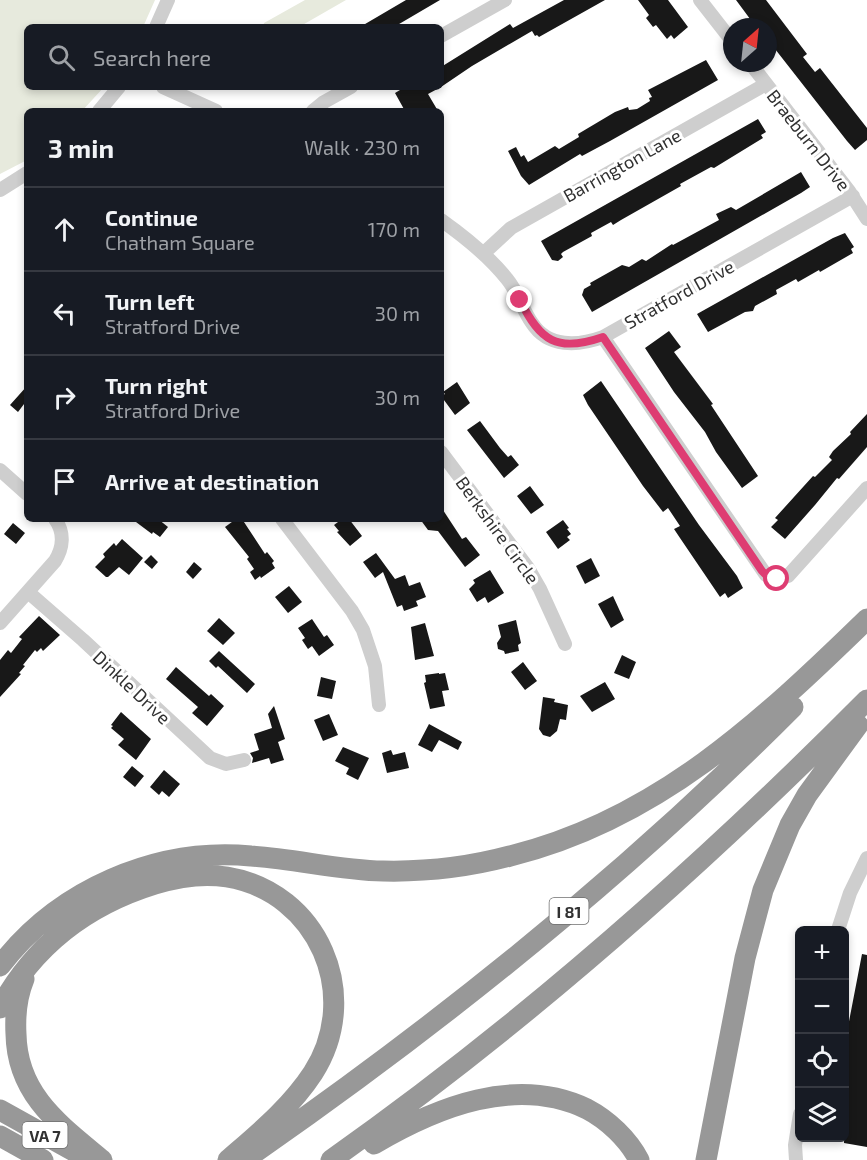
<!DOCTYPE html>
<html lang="en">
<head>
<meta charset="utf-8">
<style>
  :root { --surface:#171b24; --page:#20242c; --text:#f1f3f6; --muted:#9ea1a6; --line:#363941 }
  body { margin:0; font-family:"Exo 2",sans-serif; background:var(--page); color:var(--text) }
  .controls { position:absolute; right:18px; bottom:18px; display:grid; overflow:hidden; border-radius:9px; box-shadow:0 3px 9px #0003 }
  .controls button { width:54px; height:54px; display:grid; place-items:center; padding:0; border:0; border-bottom:2px solid var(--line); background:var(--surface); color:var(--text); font:30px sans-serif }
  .compass { position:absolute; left:723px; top:18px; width:54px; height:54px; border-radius:50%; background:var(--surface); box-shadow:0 3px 9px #0003; rotate:27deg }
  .stop { position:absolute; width:18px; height:18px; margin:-14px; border:4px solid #de3c72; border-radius:50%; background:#fff }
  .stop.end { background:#de3c72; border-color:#fff; box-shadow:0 2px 6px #0008 }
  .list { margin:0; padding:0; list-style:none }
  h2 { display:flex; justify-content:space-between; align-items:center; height:78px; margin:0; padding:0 24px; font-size:26px }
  h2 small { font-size:20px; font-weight:400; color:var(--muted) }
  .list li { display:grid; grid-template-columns:39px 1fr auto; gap:18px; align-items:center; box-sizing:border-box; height:84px; padding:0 24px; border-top:2px solid var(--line) }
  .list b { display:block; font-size:22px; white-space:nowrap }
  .list p { margin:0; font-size:20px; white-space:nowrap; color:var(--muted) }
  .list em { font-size:20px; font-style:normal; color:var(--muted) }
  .icon { flex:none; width:33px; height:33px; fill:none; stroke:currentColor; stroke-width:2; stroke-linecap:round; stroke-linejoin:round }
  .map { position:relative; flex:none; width:867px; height:1160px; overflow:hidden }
  .search { position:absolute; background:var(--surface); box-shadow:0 3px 9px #0003; left:24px; top:24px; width:420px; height:66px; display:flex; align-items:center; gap:15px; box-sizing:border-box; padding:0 21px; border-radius:9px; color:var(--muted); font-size:22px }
  .panel { position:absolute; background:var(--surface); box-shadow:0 3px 9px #0003; left:24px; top:108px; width:420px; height:414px; border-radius:9px }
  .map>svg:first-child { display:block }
</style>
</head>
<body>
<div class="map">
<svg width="867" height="1160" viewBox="0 0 867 1160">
  <rect width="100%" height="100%" fill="#fff"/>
  <path fill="#e7eadd" d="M0,0H155L143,27H27V87H104L82,111H27V160L0,174Z
    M305,0H346L299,27H263L264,23Z"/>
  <path fill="#181818" d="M406,0H440L394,27H360Z
    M564,0H605L539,37L537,35L535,36L532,31L472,66L441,87V67L510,24L513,28Z
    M638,0H668L688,27L674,39L671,35L667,39L656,25L653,27L646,18L649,15Z
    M736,0H766L807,54L803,57L815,72L820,68L867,128V140L855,150L847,141L768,40V27H756Z
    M706,60L718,80L610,141L582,156L580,154L529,185L521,176L508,151L516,147L521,157L524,155L528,162L555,146L559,149L579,137L578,134L615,112L628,107L629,110L637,109L650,101L649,98L652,97L648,90Z
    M405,87H441L428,94L438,111H405L395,93Z
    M758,119L766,132L761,135L763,138L714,168L711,167L680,184L681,186L621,220L613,225L611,222L591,233L592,236L563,252L561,254L563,257L558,261L552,260L541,241Z
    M801,172L810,187L801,193L592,312L582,295L584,289L591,285L590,283L622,265L629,267L642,259L646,261L672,244L673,245L719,220L716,214L731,207L736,210Z
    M845,233L854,247L851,249L853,253L820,272L819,270L798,282L796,279L776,290L777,294L755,306L753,311L745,312L708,332L697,314L833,238Z
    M669,331L681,347L674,352L713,404L711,405L758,476L742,488L716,452L705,432L674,392L645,348Z
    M601,381L699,525L737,576L743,588L728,598L725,593L720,597L680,538L674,529L680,526L668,508L663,512L643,486L588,405L583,395Z
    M457,382L470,403L455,415L441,396L445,394L443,392Z
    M27,386V400L18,412L10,405Z
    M867,414V447L839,479L837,478L815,505L785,539L771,527L778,520L775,518L813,476L815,477L832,460L829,457L833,451L851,434L850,432Z
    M480,421L500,448L508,457L511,455L519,465L504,478L467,430Z
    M530,486L544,505L531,514L517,496Z
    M441,507L462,539L466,537L480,555L465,567L438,531L428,530L420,519H441Z
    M132,519H158L168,527L160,537L153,532L152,534Z
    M236,519H242L265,554L267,552L274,561L272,563L275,568L261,578L260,576L255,580L250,572L254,569L247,559L249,557L225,527Z
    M342,519H349L362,536L350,546L337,532L339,531L334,525Z
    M563,520L569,528L567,529L571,534L567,537L570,540L558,549L546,532Z
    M13,523L25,533L16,544L4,534Z
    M122,539L143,558L129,575L119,567L108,577H106L95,567L105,557L103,554L114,543L116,546Z
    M376,553L395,579L405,575L409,586L420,582L426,597L416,601L418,606L404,611L402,605L397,607L383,572L375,578L363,562Z
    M151,555L158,562L152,569L144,562Z
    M591,558L600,576L585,584L576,566Z
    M194,562L202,569L193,579L186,572Z
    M490,570L504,593L488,603L485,597L477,602L469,589L475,583L473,580Z
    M289,586L302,602L288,613L275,597Z
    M613,596L624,620L611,628L598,604Z
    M39,616L60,635L43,651L41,648L37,652L35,650L23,665L25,666L19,673L21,674L0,697V660L8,650L11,653L22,639L19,637Z
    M219,618L235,633L223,645L207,631Z
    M312,619L324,637L327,635L334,645L319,656L312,646L308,649L302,640L305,638L298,628Z
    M516,620L521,643L518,645L519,651L505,654L504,651L498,649L497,643L501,637L498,625Z
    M425,623L434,656L415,660L411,627Z
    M219,651L255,684L247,693L218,666L216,668L209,661Z
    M622,655L636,662L629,679L614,673Z
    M523,662L537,681L525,690L511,672Z
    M176,667L209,696L211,694L224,706L207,726L192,713L198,707L166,679Z
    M439,673V674L445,673L449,690L442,691L445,706L430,709L424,683L426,682L425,675Z
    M321,677L336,681L332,699L317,696Z
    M605,682L615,699L592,712L580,696Z
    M543,697L555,699L554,702L568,705L566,720L560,719L557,731L550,737L543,735L539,729Z
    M274,706L285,739L278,742L284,760L271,764L269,758L252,763L253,758L250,753L259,750L254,734L272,728L268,714Z
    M121,712L151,739L136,760L118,745L124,739L111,728L113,726L111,725Z
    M329,714L338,735L323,741L314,720Z
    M429,724L462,742L458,750L439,740L432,752L418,745Z
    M343,747L369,758L358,780L346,774L349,768L335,761Z
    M391,750L393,755L405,752L409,768L387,773L382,753Z
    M132,766L144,776L135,787L123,777Z
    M164,770L180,784L169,797L162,791L159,795L150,787Z
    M862,954L867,955V1147L844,1143V1036L846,1037Z"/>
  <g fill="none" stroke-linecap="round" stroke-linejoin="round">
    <path stroke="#cecece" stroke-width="14" d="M700,0L732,41
      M156,27L168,0
      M441,36L505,0
      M750,63L849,191L867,219
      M163,87L216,111
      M99,111L119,87
      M313,111L324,102L351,87
      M0,190L27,173
      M441,220C465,237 488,255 507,279C518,292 522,309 532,323C548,348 578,346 603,337L853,196
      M484,253L511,228L766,84
      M603,337L766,575L777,579L788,576L867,488
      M441,452L528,568L540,589L565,644
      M0,470L27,494
      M282,519L352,611L363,630L375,666L379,705
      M28,592L83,640L210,758L226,764L244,760
      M0,623L55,561C63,548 65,533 55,519
      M838,930L850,893L867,858
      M796,1160L795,1145L800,1114"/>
    <path stroke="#989898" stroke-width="21" d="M0,966C58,890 156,847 251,856C296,859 339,870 383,871C426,872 469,867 510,856C657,820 762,721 867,619
      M24,979C17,996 15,1016 16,1034C17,1095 60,1125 102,1160
      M0,1008C34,945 87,905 155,884C178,877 203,873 227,877C318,892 363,995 313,1073C290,1108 259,1133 228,1160
      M0,1110L81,1155
      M0,1136L43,1160
      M374,1144C437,1107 516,1075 587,1109C608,1120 628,1139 639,1160
      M244,1160C439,1025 626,875 793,707
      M331,1160C524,1024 701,867 867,700
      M706,1160L745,958L763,890L790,825L807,795L858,725"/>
  </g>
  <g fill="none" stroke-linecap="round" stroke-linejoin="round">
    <path stroke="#de3c72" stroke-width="8" d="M520,300C540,341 557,353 603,337L762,571L766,575L777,579"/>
  </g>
  <g text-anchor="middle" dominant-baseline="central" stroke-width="6" stroke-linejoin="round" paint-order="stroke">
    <g fill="#fff" stroke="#6f6f6f" stroke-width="1.5">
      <rect x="549.5" y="898" width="39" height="26" rx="4.5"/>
      <rect x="22.5" y="1122" width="45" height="26" rx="4.5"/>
    </g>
    <g font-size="16" font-weight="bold" fill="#313131">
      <text x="569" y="911">I 81</text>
      <text x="45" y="1135">VA 7</text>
    </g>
    <g font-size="18" fill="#313131" stroke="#fff">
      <text transform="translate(809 140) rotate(52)">Braeburn Drive</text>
      <text transform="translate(622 165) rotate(-29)">Barrington Lane</text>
      <text transform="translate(679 294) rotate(-29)">Stratford Drive</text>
      <text transform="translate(498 530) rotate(54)">Berkshire Circle</text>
      <text transform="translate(132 687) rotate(43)">Dinkle Drive</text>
    </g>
  </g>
</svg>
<div class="controls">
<button>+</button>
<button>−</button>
<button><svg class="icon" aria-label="locate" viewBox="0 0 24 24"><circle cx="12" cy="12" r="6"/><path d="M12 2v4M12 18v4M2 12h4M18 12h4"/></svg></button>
<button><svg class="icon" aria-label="layers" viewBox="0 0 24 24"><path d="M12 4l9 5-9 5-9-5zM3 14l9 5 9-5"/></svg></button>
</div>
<svg class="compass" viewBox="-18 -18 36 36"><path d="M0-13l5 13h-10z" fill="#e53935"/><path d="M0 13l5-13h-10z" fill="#9ea1a6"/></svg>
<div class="stop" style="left:777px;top:579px"></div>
<div class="stop end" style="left:520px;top:300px"></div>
<div class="search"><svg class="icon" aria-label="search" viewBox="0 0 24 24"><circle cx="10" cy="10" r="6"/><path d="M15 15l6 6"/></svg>Search here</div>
<section class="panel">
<h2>3 min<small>Walk · 230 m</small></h2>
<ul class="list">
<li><svg class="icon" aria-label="ahead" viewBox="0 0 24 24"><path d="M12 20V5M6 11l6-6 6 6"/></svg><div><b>Continue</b><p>Chatham Square</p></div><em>170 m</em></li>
<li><svg class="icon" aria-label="left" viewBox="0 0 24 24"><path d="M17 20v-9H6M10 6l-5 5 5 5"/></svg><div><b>Turn left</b><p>Stratford Drive</p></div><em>30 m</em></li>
<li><svg class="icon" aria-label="right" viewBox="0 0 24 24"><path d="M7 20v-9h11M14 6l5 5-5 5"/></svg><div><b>Turn right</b><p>Stratford Drive</p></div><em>30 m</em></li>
<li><svg class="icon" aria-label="arrive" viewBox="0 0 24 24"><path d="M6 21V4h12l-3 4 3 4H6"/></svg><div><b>Arrive at destination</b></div></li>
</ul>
</section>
</div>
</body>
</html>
